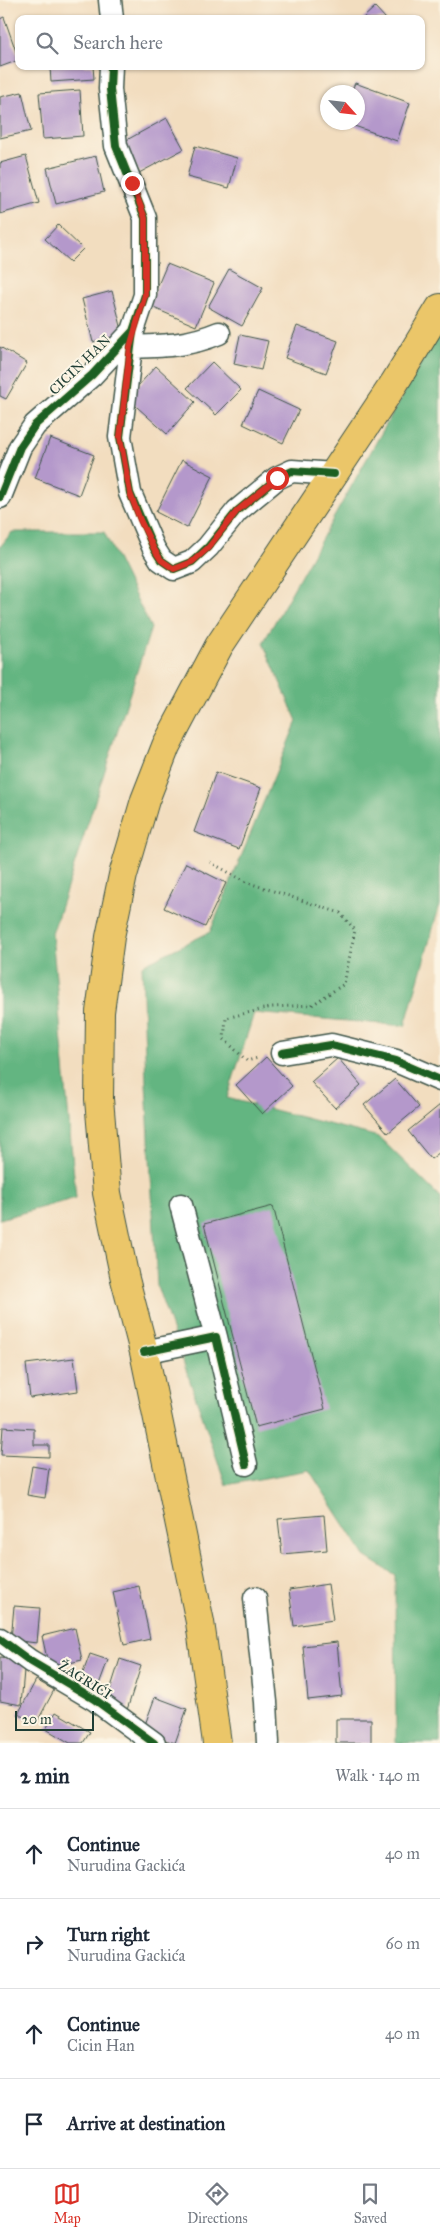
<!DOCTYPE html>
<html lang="en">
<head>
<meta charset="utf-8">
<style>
  :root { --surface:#fff; --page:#f2f2f3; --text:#1f2937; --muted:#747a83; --line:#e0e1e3; --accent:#d93025 }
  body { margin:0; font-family:"IM FELL Great Primer",serif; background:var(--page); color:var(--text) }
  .compass { position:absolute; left:320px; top:85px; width:45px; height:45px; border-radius:50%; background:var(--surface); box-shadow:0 1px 4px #0004; rotate:117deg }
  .scale { position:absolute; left:15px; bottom:12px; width:79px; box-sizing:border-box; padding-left:5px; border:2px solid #1f3d34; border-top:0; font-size:14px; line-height:18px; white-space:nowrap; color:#1f3d34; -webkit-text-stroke:4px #fcf5e5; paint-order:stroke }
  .stop { position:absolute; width:15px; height:15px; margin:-11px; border:4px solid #d93025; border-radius:50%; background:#fff }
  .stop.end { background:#d93025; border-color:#fff; box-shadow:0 1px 5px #0008 }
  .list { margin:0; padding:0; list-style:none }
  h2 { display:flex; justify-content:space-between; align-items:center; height:65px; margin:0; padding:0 20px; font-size:21px }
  h2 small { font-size:16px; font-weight:400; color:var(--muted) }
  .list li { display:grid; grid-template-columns:32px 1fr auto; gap:15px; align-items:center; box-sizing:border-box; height:90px; padding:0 20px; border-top:1px solid var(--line) }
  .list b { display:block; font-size:19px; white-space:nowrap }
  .list p { margin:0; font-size:16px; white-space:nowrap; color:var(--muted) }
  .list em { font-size:16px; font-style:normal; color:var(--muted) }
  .icon { flex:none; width:28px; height:28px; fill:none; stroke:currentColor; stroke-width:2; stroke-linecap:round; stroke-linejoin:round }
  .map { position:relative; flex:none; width:440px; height:1743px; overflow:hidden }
  .search { position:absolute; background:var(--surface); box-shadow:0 1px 4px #0004; left:15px; right:15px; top:15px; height:55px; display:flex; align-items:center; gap:12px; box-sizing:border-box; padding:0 18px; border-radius:10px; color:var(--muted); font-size:19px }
  .sheet { height:425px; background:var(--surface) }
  nav { display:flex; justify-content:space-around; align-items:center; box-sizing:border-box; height:70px; border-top:1px solid var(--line); background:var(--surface); font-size:14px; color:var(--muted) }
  nav a { display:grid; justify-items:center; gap:2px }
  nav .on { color:var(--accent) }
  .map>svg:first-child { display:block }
</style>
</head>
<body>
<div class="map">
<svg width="440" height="1743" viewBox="0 0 440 1743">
  <rect width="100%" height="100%" fill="#fcf5e5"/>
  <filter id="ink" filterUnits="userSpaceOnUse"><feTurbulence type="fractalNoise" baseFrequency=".02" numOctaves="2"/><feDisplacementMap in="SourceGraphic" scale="10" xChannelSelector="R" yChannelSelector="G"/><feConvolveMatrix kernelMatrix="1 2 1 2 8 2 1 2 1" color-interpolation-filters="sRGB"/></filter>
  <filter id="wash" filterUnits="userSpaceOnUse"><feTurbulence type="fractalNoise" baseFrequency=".0096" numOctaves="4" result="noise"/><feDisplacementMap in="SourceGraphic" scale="20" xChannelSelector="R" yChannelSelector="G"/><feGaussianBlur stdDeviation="1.12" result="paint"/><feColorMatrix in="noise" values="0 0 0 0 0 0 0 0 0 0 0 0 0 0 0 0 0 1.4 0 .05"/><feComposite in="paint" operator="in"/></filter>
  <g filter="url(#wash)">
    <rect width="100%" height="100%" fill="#f2ddbf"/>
    <path fill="#64b581" stroke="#42795a" d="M440,329V904L405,1026L254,1013L227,1098L379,1137L440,1197V1743H396L395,1575L365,1556L309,1470L226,1485L157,1286L146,1083L142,965L210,932L297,721L263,643Z
      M12,532H104L151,628L52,934L76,1198L0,1219V547Z"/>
    <g id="blocks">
      <path fill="#b498cb" d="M375,7L386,19H362Z
        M4,17L19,60L0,67V19Z
        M50,66H93L94,79L51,82Z
        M355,83L410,103L397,141L346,123L358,122V92H351Z
        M80,90L83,136L43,139L39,93Z
        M22,92L31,131L0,138V97Z
        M167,118L184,149L139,173L123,142Z
        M195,146L237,158L229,188L187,177Z
        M26,156L39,203L0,214V163Z
        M96,156L104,192L56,204L47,168Z
        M58,225L83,249L70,262L45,239Z
        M167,264L214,283L196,326L149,306Z
        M229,269L263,288L242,326L208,307Z
        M112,291L123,334L93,342L82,299Z
        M297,326L338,341L326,373L285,358Z
        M240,335L268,341L261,370L234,364Z
        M0,347L27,363L6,399L0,396Z
        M212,362L241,390L216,415L187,388Z
        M156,366L195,402L167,434L127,398Z
        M258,391L299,410L283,443L243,424Z
        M50,438L94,455L79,495L35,478Z
        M182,460L213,476L187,528L156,512Z
        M216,772L261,788L239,849L194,832Z
        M186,863L226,883L205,927L164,908Z
        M266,1057L292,1086L262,1114L236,1085Z
        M338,1058L361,1085L335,1108L311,1082Z
        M395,1079L419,1107L388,1133L364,1105Z
        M440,1105V1152L431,1159L408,1131Z
        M273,1206L325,1409L256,1427L204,1224Z
        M74,1358L78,1391L30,1398L26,1364Z
        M3,1427L34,1429V1445H49V1457L1,1455Z
        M32,1466L49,1469L45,1498L27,1495Z
        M324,1515L327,1550L282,1554L278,1519Z
        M328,1584L333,1620L294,1626L289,1590Z
        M139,1586L150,1639L124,1645L113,1592Z
        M14,1606L40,1608L37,1643L11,1640Z
        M75,1628L82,1660L49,1668L42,1636Z
        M337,1642L342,1696L308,1700L303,1646Z
        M90,1654L108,1660L98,1687L80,1681Z
        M0,1657L25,1659L21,1705L0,1701Z
        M120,1659L141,1666L127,1710L106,1703Z
        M36,1680L54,1690L36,1724L18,1714Z
        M155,1697L187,1709L175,1743L142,1733Z
        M56,1712L90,1732L83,1743H70L46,1729Z
        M336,1719H371V1743H336Z"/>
    </g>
  </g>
  <g filter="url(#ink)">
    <use href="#blocks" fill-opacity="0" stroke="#3f5549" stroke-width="1"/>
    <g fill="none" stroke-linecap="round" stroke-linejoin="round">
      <g stroke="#3f5549" stroke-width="25">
        <path id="minor" d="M110,0L112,19
          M133,331L120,437L130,493L154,549L161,560L174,569L192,562L208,547L237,511L277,478L292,471L334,474
          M130,347C164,346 188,346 219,333
          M0,497L20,447L35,425L92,375L133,331L145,295V218L116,146L110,89L111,66
          M282,1053L331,1045L396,1061L440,1080
          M181,1205L216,1337
          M144,1352L216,1337L246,1464
          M255,1598L266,1702L268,1743
          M0,1639L30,1661L94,1699L154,1743"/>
      </g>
      <g stroke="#3f5549" stroke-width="30">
        <path id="primary" d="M217,1743L200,1622L144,1352L125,1279L107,1193L99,1099L100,1012L110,937L123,875L145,800L166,746L219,646L395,382L440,308"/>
      </g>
      <path stroke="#3f5549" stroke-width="3" stroke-dasharray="1 4" stroke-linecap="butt" d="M210,862L246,882L340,913L355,930L344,984L312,1005L272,1007L226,1018L224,1039L247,1061L258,1058"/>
      <use href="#minor" stroke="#fff" stroke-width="22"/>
      <use href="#primary" stroke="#ebc669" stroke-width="28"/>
      <g stroke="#fcf5e5" stroke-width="11">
        <path id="cycleway" d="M133,331L120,437L130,493L154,549L161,560L174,569L192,562L208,547L237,511L277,478L292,471L334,474
          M0,497L20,447L35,425L92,375L133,331L145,295V218L116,146L110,89L111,66
          M282,1053L331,1045L396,1061L440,1080
          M144,1352L216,1337L246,1464
          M0,1639L30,1661L94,1699L154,1743"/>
      </g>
      <use href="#cycleway" stroke="#1b5e20" stroke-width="8"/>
    </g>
  </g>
  <g fill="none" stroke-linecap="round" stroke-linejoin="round" filter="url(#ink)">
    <path stroke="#d93025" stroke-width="6" d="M132,183L145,218V295L130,347L120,437L130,493L140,520L154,549L161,560L174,569L192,562L208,548L237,511L277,478"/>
  </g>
  <g text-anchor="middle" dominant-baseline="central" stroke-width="4" stroke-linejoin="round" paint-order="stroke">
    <g font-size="14" fill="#1f3d34" stroke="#fcf5e5">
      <text transform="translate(80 365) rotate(-44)">CICIN HAN</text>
      <text transform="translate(85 1680) rotate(32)">ŽAGRIĆI</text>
    </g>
  </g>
</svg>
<svg class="compass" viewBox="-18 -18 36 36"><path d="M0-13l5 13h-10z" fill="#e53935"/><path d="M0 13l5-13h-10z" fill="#747a83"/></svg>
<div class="scale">20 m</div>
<div class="stop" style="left:277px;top:478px"></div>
<div class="stop end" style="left:132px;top:183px"></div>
<div class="search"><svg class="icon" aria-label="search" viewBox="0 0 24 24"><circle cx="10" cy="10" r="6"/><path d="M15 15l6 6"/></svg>Search here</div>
</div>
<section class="sheet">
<h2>2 min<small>Walk · 140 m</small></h2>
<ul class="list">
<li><svg class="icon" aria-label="ahead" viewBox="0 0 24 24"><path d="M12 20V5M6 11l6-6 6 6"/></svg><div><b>Continue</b><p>Nurudina Gackića</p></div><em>40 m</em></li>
<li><svg class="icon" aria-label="right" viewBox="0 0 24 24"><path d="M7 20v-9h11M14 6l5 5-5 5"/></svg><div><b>Turn right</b><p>Nurudina Gackića</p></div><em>60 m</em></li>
<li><svg class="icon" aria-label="ahead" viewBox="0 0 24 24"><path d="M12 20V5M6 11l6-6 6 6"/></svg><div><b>Continue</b><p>Cicin Han</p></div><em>40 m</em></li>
<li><svg class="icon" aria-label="arrive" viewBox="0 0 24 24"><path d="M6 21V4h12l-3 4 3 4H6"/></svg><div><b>Arrive at destination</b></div></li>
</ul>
</section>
<nav>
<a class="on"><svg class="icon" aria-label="map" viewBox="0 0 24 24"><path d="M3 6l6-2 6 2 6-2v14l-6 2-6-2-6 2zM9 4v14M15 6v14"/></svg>Map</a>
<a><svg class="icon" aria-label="directions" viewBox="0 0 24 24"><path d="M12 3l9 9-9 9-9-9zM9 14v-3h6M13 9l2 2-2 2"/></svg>Directions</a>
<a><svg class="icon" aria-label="saved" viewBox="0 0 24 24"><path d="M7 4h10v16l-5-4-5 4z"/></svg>Saved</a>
</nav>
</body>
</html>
